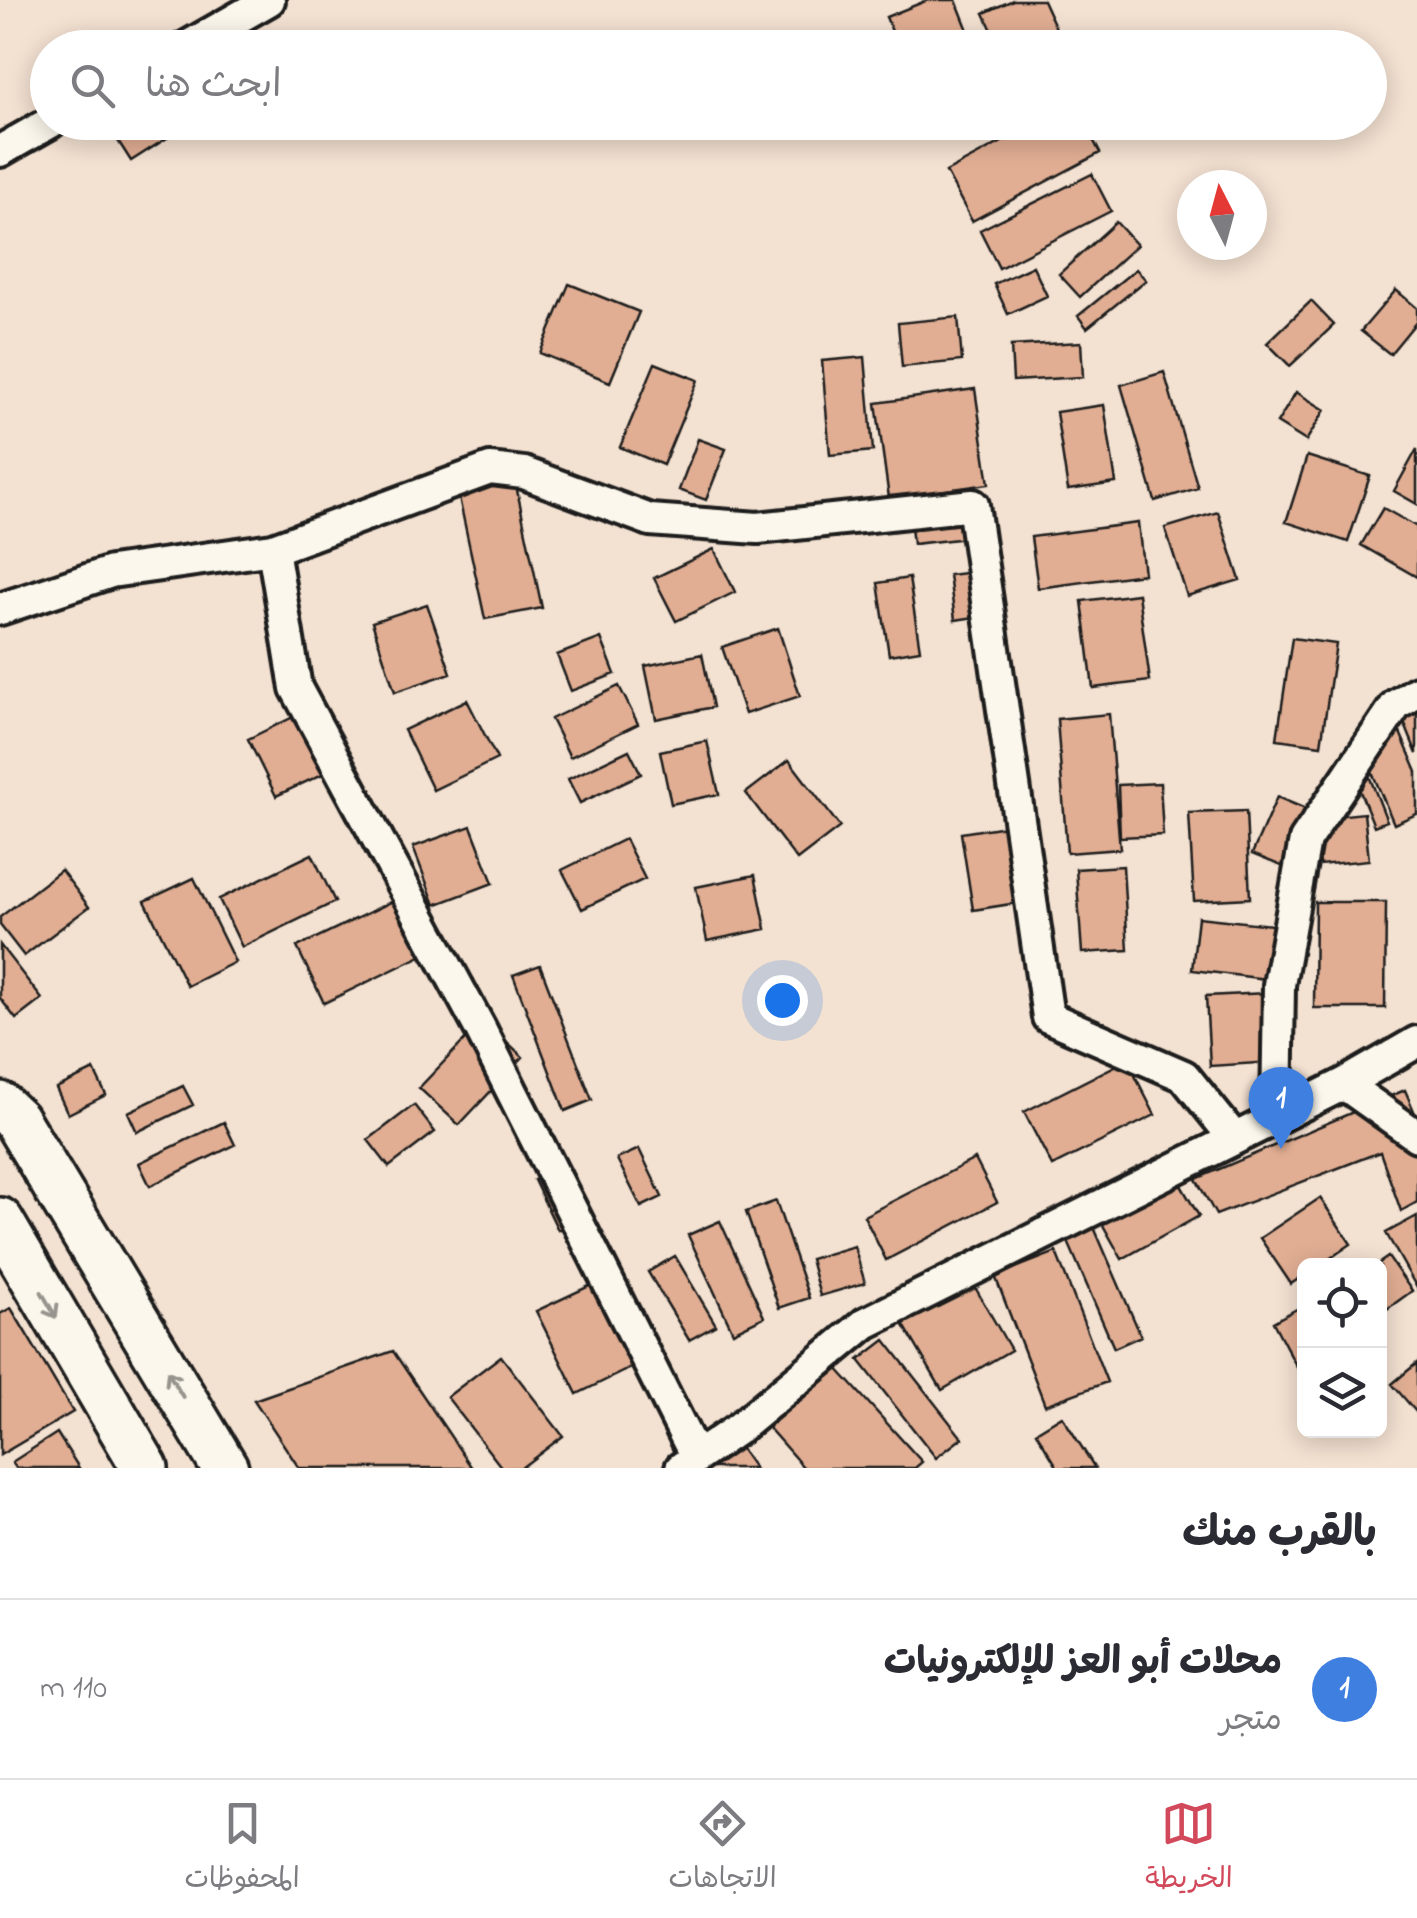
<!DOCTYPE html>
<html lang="ar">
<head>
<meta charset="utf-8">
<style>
  :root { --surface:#fff; --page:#f2f2f3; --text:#2b2b33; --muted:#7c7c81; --line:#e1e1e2; --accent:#d1495b }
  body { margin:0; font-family:"Indie Flower","Playpen Sans Arabic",sans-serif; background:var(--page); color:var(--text); direction:rtl }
  .controls { position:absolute; right:30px; bottom:30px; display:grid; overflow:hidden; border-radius:15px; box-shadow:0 5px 25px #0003 }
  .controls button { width:90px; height:90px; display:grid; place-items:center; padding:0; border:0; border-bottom:2px solid var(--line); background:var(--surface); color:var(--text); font:50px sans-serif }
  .compass { position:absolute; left:1177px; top:170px; width:90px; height:90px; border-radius:50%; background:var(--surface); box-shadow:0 5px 25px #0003; rotate:354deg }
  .you { position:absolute; left:782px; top:1000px; width:35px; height:35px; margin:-25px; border:8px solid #fff; border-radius:50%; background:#1a73e8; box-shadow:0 0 0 15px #1a73e833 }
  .badge { display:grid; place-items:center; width:65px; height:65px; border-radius:50%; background:var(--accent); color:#fff; font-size:32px; font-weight:700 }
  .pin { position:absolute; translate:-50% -82px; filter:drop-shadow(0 2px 5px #0008) }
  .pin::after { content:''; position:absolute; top:52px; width:35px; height:30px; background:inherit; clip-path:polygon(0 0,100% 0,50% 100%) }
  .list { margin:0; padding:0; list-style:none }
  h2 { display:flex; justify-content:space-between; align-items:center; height:130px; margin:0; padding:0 40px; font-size:42px }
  h2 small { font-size:32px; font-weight:400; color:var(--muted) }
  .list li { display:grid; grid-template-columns:65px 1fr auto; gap:30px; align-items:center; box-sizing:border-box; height:180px; padding:0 40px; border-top:2px solid var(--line) }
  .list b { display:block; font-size:38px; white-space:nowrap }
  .list p { margin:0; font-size:32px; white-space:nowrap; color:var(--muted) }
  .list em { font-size:32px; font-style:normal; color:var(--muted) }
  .icon { flex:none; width:55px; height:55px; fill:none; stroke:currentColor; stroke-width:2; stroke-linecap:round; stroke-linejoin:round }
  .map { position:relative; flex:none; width:1417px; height:1468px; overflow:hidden; direction:ltr }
  .search { position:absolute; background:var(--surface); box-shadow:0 5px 25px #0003; left:30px; right:30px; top:30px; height:110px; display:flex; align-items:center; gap:25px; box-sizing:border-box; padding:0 35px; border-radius:55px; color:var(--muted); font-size:38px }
  .sheet { height:310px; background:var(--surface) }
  nav { display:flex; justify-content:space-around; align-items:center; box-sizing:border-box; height:140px; border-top:2px solid var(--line); background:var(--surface); font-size:28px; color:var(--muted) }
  nav a { display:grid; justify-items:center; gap:5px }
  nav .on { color:var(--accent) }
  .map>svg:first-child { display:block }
</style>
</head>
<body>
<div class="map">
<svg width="1417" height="1468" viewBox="0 0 1417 1468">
  <rect width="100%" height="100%" fill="#f3e1d1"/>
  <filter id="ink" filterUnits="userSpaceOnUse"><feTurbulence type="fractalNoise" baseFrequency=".01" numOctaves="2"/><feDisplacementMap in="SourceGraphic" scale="20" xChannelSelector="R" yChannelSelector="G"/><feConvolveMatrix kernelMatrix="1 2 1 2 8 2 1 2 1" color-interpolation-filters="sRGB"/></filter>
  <g filter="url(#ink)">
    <path fill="#e1ae93" stroke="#1c1c1c" stroke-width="2.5" d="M928,0H956L975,48H899L886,17Z
      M1013,0H1043L1065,48H1000L984,13Z
      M106,122H192L131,161Z
      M1039,122H1084L1100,153L972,221L946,172Z
      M1092,174L1111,211L999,268L980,230Z
      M1116,222L1137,245L1080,297L1059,274Z
      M1033,266L1047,296L1008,314L994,284Z
      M1136,269L1146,280L1087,328L1078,316Z
      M569,284L639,312L610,382L540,353Z
      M1396,290L1417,308V321L1390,354L1361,331Z
      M1311,301L1334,325L1290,366L1267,343Z
      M958,317L962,361L902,367L898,323Z
      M1081,342L1083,377L1013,381L1011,346Z
      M865,357L873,451L830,455L822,361Z
      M655,363L698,380L663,465L620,447Z
      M1164,372L1198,488L1155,501L1121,385Z
      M975,389L989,484L889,498L876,403Z
      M1296,392L1325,410L1306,441L1277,423Z
      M1104,405L1116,483L1068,490L1056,412Z
      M698,439L726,449L706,500L679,490Z
      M1417,449V504L1394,491Z
      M1307,456L1370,476L1348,542L1286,522Z
      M511,462L542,608L485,619L454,474Z
      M981,495L985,536L913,544L908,503Z
      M1383,508L1417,527V577L1361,545Z
      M1218,512L1240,580L1187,596L1165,528Z
      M1138,523L1144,574L1038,588L1031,537Z
      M714,549L735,592L676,621L654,578Z
      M990,570L995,614L955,620L949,575Z
      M909,578L920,650L889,655L878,583Z
      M1138,594L1150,681L1093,688L1082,601Z
      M427,604L451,673L395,692L372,622Z
      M778,628L800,696L745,714L722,647Z
      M601,638L615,674L571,691L557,655Z
      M1292,638L1336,644L1321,745L1277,739Z
      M702,654L713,707L656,719L645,666Z
      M619,686L638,724L570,757L551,719Z
      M467,700L497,759L433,790L404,730Z
      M1417,703V754L1399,710Z
      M316,706L344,764L276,796L248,739Z
      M1109,714L1120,849L1067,853L1057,719Z
      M1399,730L1417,772V814L1394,824L1361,746Z
      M707,741L719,794L671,804L660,751Z
      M629,750L641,774L580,803L568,779Z
      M789,760L840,827L797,860L746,793Z
      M1368,773L1387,821L1374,826L1355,779Z
      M1160,783L1163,835L1120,837L1118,785Z
      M1277,797L1308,810L1284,867L1252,854Z
      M1246,811L1250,898L1194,901L1189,813Z
      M1364,813L1369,860L1320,865L1315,818Z
      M1025,823L1036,900L973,910L961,833Z
      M471,826L493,883L435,905L413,847Z
      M625,839L645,879L582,909L562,870Z
      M312,854L335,902L242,947L219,899Z
      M1123,866L1128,950L1082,953L1076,869Z
      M61,870L89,907L24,956L0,925V917Z
      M755,875L766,929L707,941L696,887Z
      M194,878L235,962L187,986L145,901Z
      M395,900L423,955L324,1003L297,947Z
      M1315,902H1386L1385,1008H1314Z
      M1198,917L1281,926L1275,980L1192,970Z
      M0,945L42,999L16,1019L0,998Z
      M540,965L592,1100L565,1111L513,975Z
      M1289,992L1293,1061L1210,1066L1206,996Z
      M484,1020L523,1057L459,1125L419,1088Z
      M1127,1060L1155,1115L1052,1166L1024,1112Z
      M94,1070L106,1095L68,1114L56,1088Z
      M183,1086L193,1105L137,1132L128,1112Z
      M1405,1090L1417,1118V1202L1401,1211L1380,1152L1216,1215L1196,1179Z
      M414,1105L435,1132L389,1167L368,1140Z
      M224,1122L235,1145L150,1186L139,1163Z
      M639,1149L662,1197L641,1207L617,1159Z
      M975,1159L997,1202L886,1260L864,1216Z
      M549,1173L574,1222L558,1230L534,1180Z
      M1175,1175L1199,1216L1122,1259L1099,1218Z
      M1320,1198L1351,1244L1319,1266H1304V1275L1291,1284L1260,1238Z
      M776,1201L809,1298L779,1308L746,1212Z
      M1417,1216V1288L1386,1233Z
      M720,1221L764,1317L733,1332L688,1235Z
      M1093,1225L1141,1336L1114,1348L1066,1237Z
      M854,1246L865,1283L820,1296L810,1259Z
      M1056,1252L1107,1382L1045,1405L995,1276Z
      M675,1256L716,1325L689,1340L648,1272Z
      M1388,1257L1412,1291L1380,1314V1266H1375Z
      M617,1273L657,1355L577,1394L536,1311Z
      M972,1282L1011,1350L942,1390L902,1322Z
      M1304,1305V1373L1301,1375L1273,1322Z
      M11,1308L73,1412L0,1455V1314Z
      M885,1340L962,1438L936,1458L859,1360Z
      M393,1351L472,1468H299L254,1400Z
      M501,1356L563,1436L521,1468H502L447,1397Z
      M1417,1363V1413L1392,1384Z
      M835,1366L922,1462L915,1468H804L767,1426Z
      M1062,1416L1095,1468H1058L1036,1432Z
      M728,1431L754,1468H672Z
      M57,1433L79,1468H16L12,1462Z"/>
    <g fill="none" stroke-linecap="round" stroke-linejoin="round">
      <g stroke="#1c1c1c" stroke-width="38">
        <path id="street" d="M185,48L269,0
          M0,151L51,122
          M273,549L296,688L480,1028L696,1457
          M0,609L111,572L273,549L490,469L524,473L650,520L758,528L973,505L1048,1017L1184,1076L1234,1138
          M1344,1084L1417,1136
          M1277,1117L1279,985L1305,840L1396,705L1417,692
          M681,1468L739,1428L866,1323L1344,1084L1417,1042"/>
      </g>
      <g stroke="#1c1c1c" stroke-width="52">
        <path id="secondary" d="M0,1105L16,1120L225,1468
          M0,1221L145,1468"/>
      </g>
      <use href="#street" stroke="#fbf7ec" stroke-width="30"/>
      <use href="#secondary" stroke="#fbf7ec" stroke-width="45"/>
    </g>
    <defs><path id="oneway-shaft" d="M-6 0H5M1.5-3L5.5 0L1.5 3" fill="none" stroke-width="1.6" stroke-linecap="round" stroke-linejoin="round" transform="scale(2.5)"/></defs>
    <g stroke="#97948e">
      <use href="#oneway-shaft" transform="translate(49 1305) rotate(60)"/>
      <use href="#oneway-shaft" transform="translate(175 1384) rotate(-121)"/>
    </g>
  </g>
</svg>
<div class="controls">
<button><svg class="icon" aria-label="locate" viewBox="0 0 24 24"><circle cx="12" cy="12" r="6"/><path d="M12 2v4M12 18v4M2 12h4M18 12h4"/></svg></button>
<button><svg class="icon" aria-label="layers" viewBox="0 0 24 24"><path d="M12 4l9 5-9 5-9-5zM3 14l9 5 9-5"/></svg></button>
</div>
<svg class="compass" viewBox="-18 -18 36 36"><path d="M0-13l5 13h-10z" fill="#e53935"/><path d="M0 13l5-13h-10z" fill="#7c7c81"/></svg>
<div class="you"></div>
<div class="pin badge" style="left:1281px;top:1149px;background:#3f7fe0">1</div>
<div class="search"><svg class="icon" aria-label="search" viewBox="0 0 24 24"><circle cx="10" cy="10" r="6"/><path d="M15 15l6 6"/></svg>ابحث هنا</div>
</div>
<section class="sheet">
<h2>بالقرب منك<small></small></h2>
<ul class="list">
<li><span class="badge" style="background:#3f7fe0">1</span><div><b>محلات أبو العز للإلكترونيات</b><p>متجر</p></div><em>110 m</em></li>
</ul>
</section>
<nav>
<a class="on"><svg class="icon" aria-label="map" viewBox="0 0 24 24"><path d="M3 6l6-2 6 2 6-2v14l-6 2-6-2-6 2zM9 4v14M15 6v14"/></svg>الخريطة</a>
<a><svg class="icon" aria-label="directions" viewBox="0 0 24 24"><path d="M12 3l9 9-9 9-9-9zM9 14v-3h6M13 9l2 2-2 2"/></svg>الاتجاهات</a>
<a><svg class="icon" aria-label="saved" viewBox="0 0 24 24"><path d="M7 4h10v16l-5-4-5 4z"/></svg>المحفوظات</a>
</nav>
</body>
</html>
